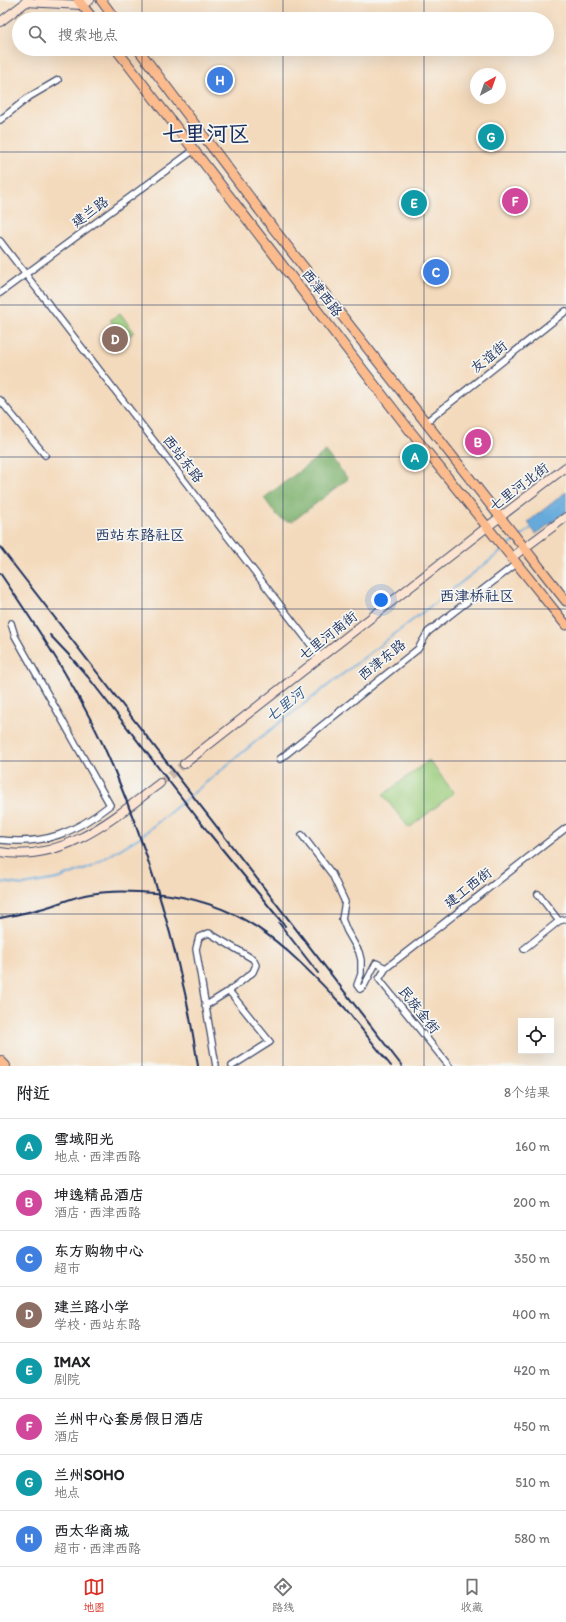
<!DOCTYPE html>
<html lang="zh">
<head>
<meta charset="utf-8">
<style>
  :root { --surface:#fff; --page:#f6f6f6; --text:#202124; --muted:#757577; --line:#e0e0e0; --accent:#d93025 }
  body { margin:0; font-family:Itim,"LXGW WenKai TC",sans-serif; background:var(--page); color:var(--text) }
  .controls { position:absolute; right:12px; bottom:12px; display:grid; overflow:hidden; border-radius:0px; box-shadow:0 4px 16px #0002 }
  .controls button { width:36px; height:36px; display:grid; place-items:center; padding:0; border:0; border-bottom:1px solid var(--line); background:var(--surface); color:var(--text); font:20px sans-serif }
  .compass { position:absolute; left:470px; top:68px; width:36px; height:36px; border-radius:50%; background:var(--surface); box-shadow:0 4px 16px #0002; rotate:40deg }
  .you { position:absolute; left:381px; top:600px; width:14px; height:14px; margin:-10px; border:3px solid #fff; border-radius:50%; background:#1a73e8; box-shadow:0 0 0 6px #1a73e833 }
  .badge { display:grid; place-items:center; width:26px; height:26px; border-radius:50%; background:var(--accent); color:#fff; font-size:13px; font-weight:700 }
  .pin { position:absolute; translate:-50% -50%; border:2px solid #fff; box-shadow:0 1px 4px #0006 }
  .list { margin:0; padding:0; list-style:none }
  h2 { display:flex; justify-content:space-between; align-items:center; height:52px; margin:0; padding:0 16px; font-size:17px }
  h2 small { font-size:13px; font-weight:400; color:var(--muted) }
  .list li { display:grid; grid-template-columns:26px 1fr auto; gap:12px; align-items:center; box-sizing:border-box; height:56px; padding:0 16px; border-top:1px solid var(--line) }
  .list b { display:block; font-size:15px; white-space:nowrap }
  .list p { margin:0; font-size:13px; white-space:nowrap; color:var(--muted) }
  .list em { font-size:13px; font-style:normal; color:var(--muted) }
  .icon { flex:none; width:22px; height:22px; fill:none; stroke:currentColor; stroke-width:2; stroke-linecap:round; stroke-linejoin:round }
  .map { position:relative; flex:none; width:566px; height:1066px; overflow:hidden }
  .search { position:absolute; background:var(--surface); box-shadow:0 4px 16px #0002; left:12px; right:12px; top:12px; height:44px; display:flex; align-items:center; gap:10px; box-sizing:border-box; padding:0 14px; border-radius:22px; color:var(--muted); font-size:15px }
  .sheet { height:500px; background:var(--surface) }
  nav { display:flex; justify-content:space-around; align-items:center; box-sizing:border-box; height:56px; border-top:1px solid var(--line); background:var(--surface); font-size:11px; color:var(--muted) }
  nav a { display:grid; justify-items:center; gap:2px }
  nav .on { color:var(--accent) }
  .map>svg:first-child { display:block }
</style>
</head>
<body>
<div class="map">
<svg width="566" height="1066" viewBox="0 0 566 1066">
  <rect width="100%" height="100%" fill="#f6f6f2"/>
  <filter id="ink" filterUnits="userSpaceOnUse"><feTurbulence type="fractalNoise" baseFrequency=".025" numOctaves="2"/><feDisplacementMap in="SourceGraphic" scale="8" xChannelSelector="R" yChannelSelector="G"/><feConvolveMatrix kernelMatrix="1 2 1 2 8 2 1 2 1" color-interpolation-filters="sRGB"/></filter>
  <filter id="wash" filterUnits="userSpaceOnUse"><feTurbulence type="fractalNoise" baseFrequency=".012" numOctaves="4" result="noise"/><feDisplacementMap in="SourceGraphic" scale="16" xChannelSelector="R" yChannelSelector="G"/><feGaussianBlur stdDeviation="0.9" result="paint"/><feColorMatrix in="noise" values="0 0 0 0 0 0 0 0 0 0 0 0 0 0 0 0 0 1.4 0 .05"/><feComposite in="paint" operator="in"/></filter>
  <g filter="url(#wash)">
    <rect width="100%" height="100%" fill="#f4dabc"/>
    <path fill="#9bcd7d" stroke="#5b7e6e" d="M120,313L134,332L125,340L110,320Z
      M429,760L454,793L409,828L383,795Z"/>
    <path fill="#7cb06c" stroke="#4c7065" d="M326,451L348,479L293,521C278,523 273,509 264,498Z"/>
    <path fill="#66aadb" stroke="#406c9c" d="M566,492V512L536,534L528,522Z"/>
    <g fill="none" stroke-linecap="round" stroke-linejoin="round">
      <path stroke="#66aadb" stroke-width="2" d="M520,537L534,526
        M507,547L515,541
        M0,882L23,885L58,879L94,865L140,837L260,738L502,551"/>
    </g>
  </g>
  <g filter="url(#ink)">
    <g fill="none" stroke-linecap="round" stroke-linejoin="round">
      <path stroke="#c9b8a9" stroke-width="8" stroke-dasharray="8 4" stroke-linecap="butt" d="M160,783L184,764"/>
      <g stroke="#3c496c" stroke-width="8">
        <path id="street" d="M0,120L29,97L58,80
          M0,241L321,658
          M0,293L194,150
          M0,400L45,455
          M426,422L566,311
          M280,759L418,649L428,632L516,564
          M302,835L332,874L345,902L342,919L347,931L359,952L361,960V974L357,985L360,989L364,986L376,963L386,968
          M0,840C45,845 75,833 110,805L15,636L11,623
          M538,894L559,921
          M524,949L559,921L566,919
          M205,1006L229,991
          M216,1066L196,949L199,937L209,933L253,959L256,965L253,972L229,991L270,1042L232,1066
          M449,1066L379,979L386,968L566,828"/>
      </g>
      <g stroke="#3c496c" stroke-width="10">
        <path id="secondary" d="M25,2L82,5L90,0
          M0,22L29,0
          M511,558L566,517
          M184,764L487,527L566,467
          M0,852C63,863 113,819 160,783"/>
      </g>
      <g stroke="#3c496c" stroke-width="11">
        <path id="primary" d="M78,0L93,19
          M101,0L115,19
          M116,49L407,427L566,625
          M138,49L273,228L566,601"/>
      </g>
      <g stroke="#3c496c" stroke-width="12">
        <path id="highway" d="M0,1061L5,1066"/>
      </g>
      <use href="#street" stroke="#fff" stroke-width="5.5"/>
      <use href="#secondary" stroke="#fde4d1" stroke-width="8"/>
      <use href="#primary" stroke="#fbbb8d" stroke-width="9"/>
      <use href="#highway" stroke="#fbbb8d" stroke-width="10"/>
      <path stroke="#1b2f5e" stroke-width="2" d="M0,547L402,1066
        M0,573C43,636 86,701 115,772C144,842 167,915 184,989C190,1014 194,1040 198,1066
        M50,635L68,654L88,677L209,833L285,926
        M0,918C15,915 30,912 44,908C59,904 75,896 90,894C112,890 132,891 154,893C245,901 285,946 345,1008
        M279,923L318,973
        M341,1003L391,1066"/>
    </g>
  </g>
  <path fill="none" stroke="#1b2f5e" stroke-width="1" stroke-opacity="0.55" d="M142,0V19M283,0V19M424,0V19M142,49V1066M283,49V1066M424,49V1066M0,152H566M0,305H566M0,457H566M0,609H566M0,761H566M0,914H566"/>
  <g text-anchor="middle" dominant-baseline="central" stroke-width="3.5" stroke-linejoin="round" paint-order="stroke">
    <g font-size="14" fill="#1b2f5e" stroke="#f6f6f2">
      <text transform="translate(90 212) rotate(-36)">建兰路</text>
      <text transform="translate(322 293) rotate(52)">西津西路</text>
      <text transform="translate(489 357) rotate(-39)">友谊街</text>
      <text transform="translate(183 459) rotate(52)">西站东路</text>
      <text transform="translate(519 487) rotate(-37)">七里河北街</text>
      <text transform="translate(328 636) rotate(-38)">七里河南街</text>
      <text transform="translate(382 660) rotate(-39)">西津东路</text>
      <text transform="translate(468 888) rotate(-38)">建工西街</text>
      <text transform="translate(419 1010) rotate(51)">民族金街</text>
    </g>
    <g font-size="15" fill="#1b2f5e" stroke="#f6f6f2">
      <text x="140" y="535">西站东路社区</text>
      <text x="477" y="596">西津桥社区</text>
    </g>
    <g font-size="15" font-style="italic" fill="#355a8a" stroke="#f6f6f2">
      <text transform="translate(285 705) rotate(-38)">七里河</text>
    </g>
    <g font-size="22" font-weight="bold" fill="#1b2f5e" stroke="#f6f6f2">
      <text x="206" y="133">七里河区</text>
    </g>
  </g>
</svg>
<div class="controls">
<button><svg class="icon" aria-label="locate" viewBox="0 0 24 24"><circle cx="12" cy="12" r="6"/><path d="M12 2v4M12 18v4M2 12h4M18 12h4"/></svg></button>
</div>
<svg class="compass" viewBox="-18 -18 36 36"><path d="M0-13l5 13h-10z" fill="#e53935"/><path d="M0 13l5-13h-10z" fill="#757577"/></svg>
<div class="you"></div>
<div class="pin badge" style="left:415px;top:457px;background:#0f9aa8">A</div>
<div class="pin badge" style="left:478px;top:442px;background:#d1479c">B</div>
<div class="pin badge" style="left:436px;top:272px;background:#3f7fe0">C</div>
<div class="pin badge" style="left:115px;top:339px;background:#8d6e63">D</div>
<div class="pin badge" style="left:414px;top:203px;background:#0f9aa8">E</div>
<div class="pin badge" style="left:515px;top:201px;background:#d1479c">F</div>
<div class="pin badge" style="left:491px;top:137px;background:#0f9aa8">G</div>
<div class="pin badge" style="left:220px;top:80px;background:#3f7fe0">H</div>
<div class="search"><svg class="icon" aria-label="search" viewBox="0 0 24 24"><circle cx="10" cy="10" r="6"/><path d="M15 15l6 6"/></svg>搜索地点</div>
</div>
<section class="sheet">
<h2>附近<small>8个结果</small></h2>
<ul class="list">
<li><span class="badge" style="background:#0f9aa8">A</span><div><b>雪域阳光</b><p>地点 · 西津西路</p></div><em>160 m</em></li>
<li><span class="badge" style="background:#d1479c">B</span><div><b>坤逸精品酒店</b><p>酒店 · 西津西路</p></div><em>200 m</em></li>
<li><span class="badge" style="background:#3f7fe0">C</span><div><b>东方购物中心</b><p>超市</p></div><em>350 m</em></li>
<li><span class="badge" style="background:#8d6e63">D</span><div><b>建兰路小学</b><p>学校 · 西站东路</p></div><em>400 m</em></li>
<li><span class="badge" style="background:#0f9aa8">E</span><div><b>IMAX</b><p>剧院</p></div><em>420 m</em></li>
<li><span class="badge" style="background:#d1479c">F</span><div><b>兰州中心套房假日酒店</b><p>酒店</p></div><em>450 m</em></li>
<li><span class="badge" style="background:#0f9aa8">G</span><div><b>兰州SOHO</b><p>地点</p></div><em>510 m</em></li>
<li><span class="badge" style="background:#3f7fe0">H</span><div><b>西太华商城</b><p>超市 · 西津西路</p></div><em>580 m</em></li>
</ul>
</section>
<nav>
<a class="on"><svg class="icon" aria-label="map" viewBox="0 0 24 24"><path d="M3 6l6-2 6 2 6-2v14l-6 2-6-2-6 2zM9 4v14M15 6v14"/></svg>地图</a>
<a><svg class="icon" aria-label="directions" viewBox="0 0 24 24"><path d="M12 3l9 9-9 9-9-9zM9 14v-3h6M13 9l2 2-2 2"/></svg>路线</a>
<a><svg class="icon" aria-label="saved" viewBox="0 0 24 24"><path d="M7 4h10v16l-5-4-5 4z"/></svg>收藏</a>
</nav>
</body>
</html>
